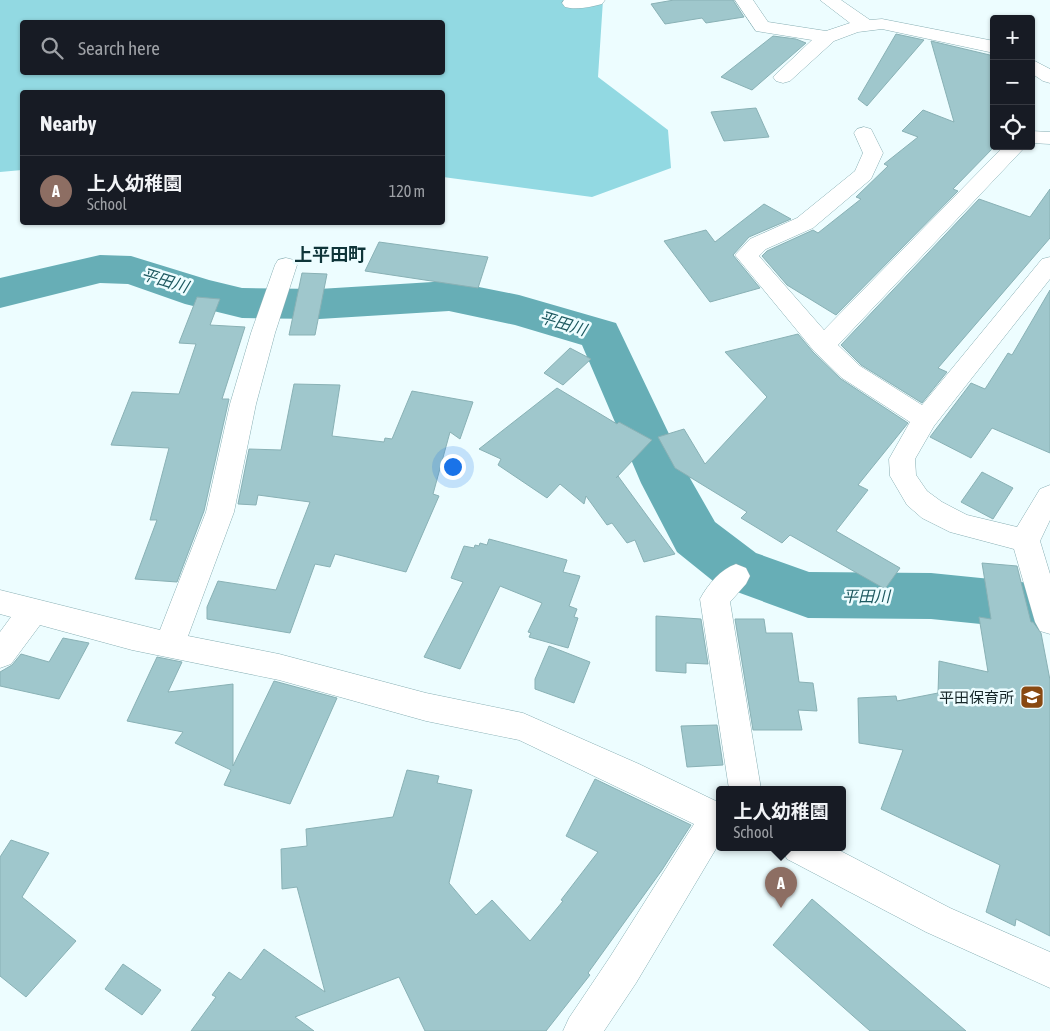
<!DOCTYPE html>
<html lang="en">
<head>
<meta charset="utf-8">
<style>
  :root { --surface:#171b24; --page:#20242c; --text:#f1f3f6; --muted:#9ea1a6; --line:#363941; --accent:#2563eb }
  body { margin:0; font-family:"Asap Condensed","Noto Sans JP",sans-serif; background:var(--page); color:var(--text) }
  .controls { position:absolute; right:15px; top:15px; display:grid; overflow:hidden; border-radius:5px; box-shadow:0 1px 4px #0004 }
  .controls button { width:45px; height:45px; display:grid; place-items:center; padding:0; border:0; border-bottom:1px solid var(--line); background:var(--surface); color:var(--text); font:25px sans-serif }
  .you { position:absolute; left:452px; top:466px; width:18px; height:18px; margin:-12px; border:4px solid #fff; border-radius:50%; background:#1a73e8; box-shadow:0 0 0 8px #1a73e833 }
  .badge { display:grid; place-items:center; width:32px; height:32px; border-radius:50%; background:var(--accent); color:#fff; font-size:16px; font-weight:700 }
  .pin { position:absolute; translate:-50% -41px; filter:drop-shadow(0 1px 2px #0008) }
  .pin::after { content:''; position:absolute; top:26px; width:18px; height:15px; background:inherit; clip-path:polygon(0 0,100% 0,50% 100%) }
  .popup { position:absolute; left:716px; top:786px; width:130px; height:65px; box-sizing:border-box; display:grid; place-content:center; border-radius:5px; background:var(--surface); filter:drop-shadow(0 1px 4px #0005); font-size:16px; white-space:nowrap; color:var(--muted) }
  .popup b { font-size:19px; color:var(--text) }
  .popup::after { content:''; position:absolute; left:50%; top:100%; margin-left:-10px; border:10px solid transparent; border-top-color:var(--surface) }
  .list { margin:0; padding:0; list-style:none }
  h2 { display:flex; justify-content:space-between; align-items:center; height:65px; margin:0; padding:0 20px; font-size:21px }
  h2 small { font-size:16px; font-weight:400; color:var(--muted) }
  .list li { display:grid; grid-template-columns:32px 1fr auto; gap:15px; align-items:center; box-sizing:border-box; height:70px; padding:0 20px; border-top:1px solid var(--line) }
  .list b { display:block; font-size:19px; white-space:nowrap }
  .list p { margin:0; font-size:16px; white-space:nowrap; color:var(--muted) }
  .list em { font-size:16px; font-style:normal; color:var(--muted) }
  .icon { flex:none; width:28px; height:28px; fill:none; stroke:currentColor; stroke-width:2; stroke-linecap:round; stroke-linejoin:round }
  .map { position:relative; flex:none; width:1050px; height:1031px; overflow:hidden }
  .search { position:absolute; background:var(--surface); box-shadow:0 1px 4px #0004; left:20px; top:20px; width:425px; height:55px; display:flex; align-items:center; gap:12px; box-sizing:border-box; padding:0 18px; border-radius:5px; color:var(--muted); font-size:19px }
  .panel { position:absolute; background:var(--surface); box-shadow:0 1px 4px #0004; left:20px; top:90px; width:425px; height:135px; border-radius:5px }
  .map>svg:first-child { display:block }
</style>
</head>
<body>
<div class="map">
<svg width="1050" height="1031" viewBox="0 0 1050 1031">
  <rect width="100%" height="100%" fill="#edfdff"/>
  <path fill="#92d9e2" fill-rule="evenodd" d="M0,0H603L598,77L668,130L671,168L592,197L443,177L442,92H22V170L0,172ZM22,22H442V72H22Z"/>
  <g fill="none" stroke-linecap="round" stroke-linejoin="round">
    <path fill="#67aeb6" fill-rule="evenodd" d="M100,255L131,256L209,280L242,288L319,289L449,281L519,295L616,323L691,480L715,522L756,553L809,572L931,573L1050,585V631L931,619L808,618L718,585L677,552L641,483L582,345L515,325L449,311L319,319L242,318L185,304L128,284L100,283L0,308V278Z"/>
  </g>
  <path fill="#9fc7cc" stroke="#89b1b5" d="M674,0H733L744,17L706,23L702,18L665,24L651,4Z
    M896,34L924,40L867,106L858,99Z
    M773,36L796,39L806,43L752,90L721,77Z
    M931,41L994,56V147L953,189L958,191L836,315L787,285L762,256L767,251L813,230L818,233L861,199L856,197L888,166L884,164L918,137L902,131L923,110L954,122Z
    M756,108L769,137L724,141L711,112Z
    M1050,189V238L938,368L947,372L922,403L861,365L841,345L979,199L1030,217Z
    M764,204L791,219L749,237L733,255L760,288L710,302L664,241L706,230L715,242Z
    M379,242L488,257L478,288L365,271Z
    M302,273L327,274L315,335H289Z
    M1050,290V453L992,428L971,458L930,437L971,383L985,389L1008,353L1012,355Z
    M197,297L220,299L210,325L245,327L222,399H229L204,511L177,582L135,579L157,520H150L169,448L111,445L132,392L179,394L196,344L179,343Z
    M798,334L813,352L841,379L908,423L858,485L868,490L836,531L900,568L885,589L790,535L782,543L741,518L747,512L675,468L658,437L684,429L705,464L767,397L725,352Z
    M570,348L591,359L563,385L544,373Z
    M294,384L340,385L332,436L384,442L385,438L392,439L412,391L473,402L460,439L450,432L433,494L439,496L406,572L335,554L330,567L315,564L290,633L207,619V607L218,581L276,590L310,502L258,495L256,505L238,504L249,449L281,450Z
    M557,388L617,424L619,422L652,440L616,478L618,476L675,554L644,562L635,540L627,543L612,523L607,525L586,496L584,504L560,484L547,498L498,465L501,459L479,449Z
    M982,472L1013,488L993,519L961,502Z
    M489,539L567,560L563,572L580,576L569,606L577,609L574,617L578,618L568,648L529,637L531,633L528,632L542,603L500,586L460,669L424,657L463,582L451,578L464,546L474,548L475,545L479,546L480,543L487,545Z
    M982,563L1017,566L1031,622H1033L1041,633L1050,680V936L1016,919L1015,926L986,912L1000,865L881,809L903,750L859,743L858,698L896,696L897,701L938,693L939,661L988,672L979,617L991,619Z
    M656,616L701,619L708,664L686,663V673L656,671Z
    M735,619H764L766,633H792L799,682L813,683L817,711L798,710L802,730H753Z
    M63,638L89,643L59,699L0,686V672L12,665L21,654L49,662Z
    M549,646L590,662L574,703L535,689V679Z
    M157,657L182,662L168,692L233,684V766L274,681L337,698L290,804L224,785L231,770L175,743L183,732L127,721Z
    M717,725L723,765L687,767L681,726Z
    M407,770L439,776L437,783L472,790L449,883L476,915L492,900L530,941L563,901L561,900L598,852L566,836L595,779L691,825L662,870L588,973L590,975L546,1031H425L399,977L295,1017L314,1031H191L216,997L212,995L229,972L241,980L264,949L325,992L297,887L282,889L281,849L307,846L306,829L393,817Z
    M11,840L49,853L22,897L76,941L26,997L0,976V857Z
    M812,899L966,1031H870L773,945Z
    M123,964L161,990L142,1015L105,989Z"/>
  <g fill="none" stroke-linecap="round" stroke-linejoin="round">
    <g stroke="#88afb4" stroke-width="1">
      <path id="minor" d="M564,0H605L602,4C591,7 576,10 565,7L562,3Z
        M735,0H753L768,22L826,31L850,23L820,0H841L870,20L882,19L994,41V53L882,29L858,32L834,41L790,81L783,83L776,81L773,77L812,40L756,31Z
        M1031,59L1050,69V83L1043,81L1031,73Z
        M864,127L871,129L883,153L871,179L813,228L766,249L759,256L824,330L1004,146H1026L838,345L860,366L922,405L1042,259L1050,257V279L934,426L915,459L916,475L927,491L942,502L967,515L1017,527L1040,489L1050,485V520L1040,541L1050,574V634L1040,631L1035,622L1014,549L950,532L922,518L907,505L890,476L889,459L910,422L842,378L814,351L735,255L750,239L797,218L855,171L863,153L854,133L857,129Z
        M1031,131L1050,132V144L1031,143Z
        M286,258L294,260L297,265L275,333L256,404L234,512L188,636L279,654L426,693L523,713L639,764L720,803V842L636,983L604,1031H563L569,1018L610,957L694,824L519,740L426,721L279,680L132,650L40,625L11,664L0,668V632L11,617L0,614V590L160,630L206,512L230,404L251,333L275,265L278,260Z
        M736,564L746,568L750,576L746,584L730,602L761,789H729L700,599C708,584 721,569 736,564Z
        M782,847H833L950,908L1050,952V988L926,932L787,859Z"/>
    </g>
    <use href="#minor" fill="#fff" fill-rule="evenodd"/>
  </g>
  <defs>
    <g id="school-square" transform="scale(1.25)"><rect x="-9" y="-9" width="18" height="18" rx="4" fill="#894911" stroke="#edfdff"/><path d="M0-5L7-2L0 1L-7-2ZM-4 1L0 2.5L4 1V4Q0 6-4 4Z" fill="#fff"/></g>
  </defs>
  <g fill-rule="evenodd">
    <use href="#school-square" x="1032" y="697"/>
  </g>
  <g text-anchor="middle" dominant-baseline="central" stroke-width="5" stroke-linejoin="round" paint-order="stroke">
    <g font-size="15" fill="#18282a" stroke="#edfdff" text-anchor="end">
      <text x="1014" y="697">平田保育所</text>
    </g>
    <g font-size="16" font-style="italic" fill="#1c585f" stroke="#edfdff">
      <text transform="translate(165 280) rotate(17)">平田川</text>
      <text transform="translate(563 323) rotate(17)">平田川</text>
      <text x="866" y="596">平田川</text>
    </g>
    <g font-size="18" font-weight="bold" fill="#0f3539" stroke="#edfdff">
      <text x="330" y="254">上平田町</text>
    </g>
  </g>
</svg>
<div class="controls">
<button>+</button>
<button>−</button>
<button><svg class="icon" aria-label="locate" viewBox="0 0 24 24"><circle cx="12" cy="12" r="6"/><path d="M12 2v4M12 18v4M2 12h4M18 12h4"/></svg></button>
</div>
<div class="you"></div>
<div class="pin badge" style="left:781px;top:908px;background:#8d6e63">A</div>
<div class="popup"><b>上人幼稚園</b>School</div>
<div class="search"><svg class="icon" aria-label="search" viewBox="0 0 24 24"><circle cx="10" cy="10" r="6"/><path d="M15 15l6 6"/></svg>Search here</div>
<section class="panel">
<h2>Nearby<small></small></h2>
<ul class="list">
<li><span class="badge" style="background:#8d6e63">A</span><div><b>上人幼稚園</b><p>School</p></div><em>120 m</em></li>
</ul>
</section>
</div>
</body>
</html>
